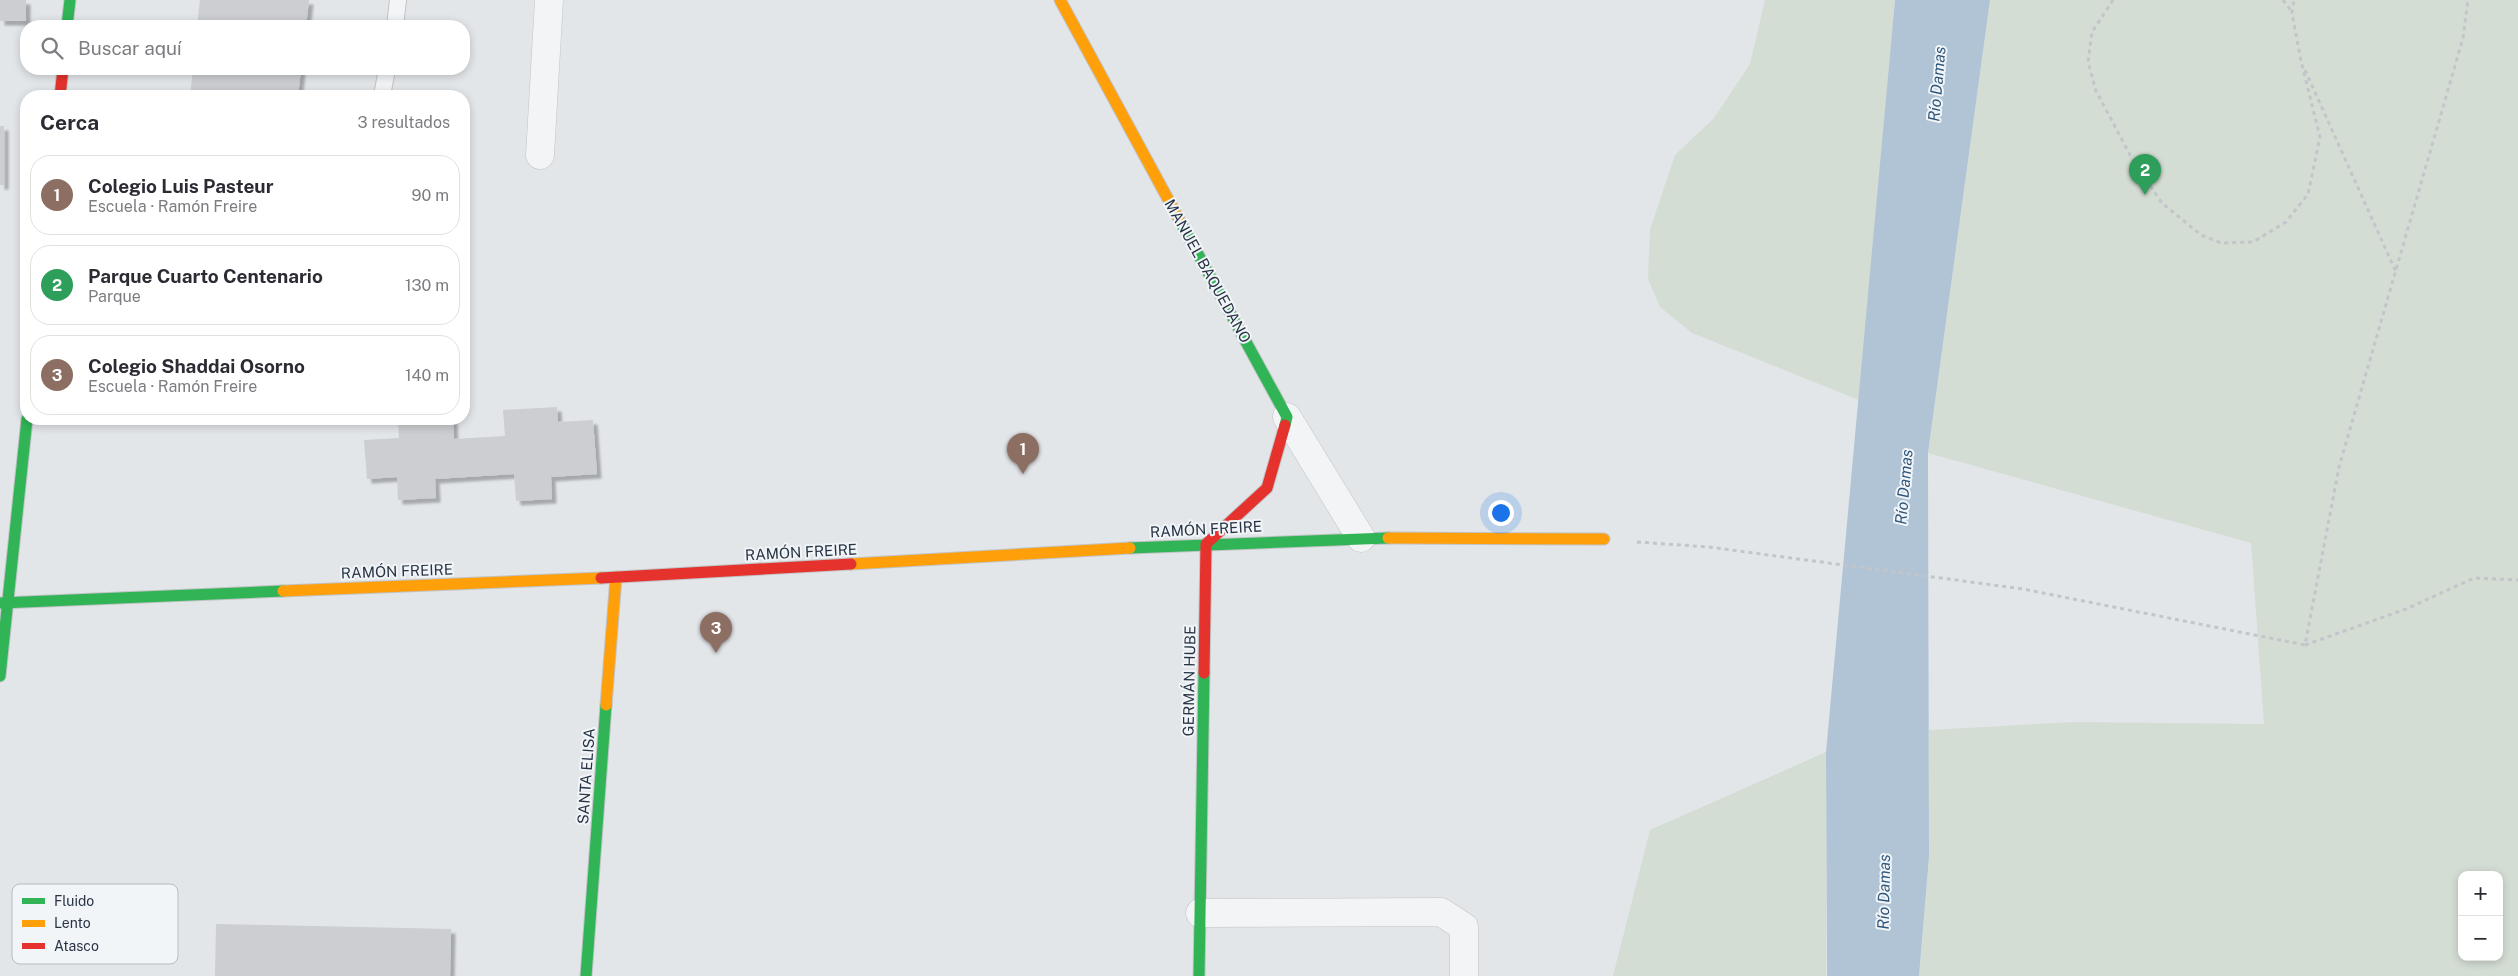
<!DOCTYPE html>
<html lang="es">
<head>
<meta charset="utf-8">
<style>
  :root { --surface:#fff; --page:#f2f2f3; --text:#2b2b33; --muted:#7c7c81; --line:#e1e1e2; --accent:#db2777 }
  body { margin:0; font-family:"Public Sans",sans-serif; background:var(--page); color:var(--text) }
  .controls { position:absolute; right:15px; bottom:15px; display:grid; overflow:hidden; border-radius:10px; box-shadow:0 2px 8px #0003 }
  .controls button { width:45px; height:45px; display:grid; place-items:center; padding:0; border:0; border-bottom:1px solid var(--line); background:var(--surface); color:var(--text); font:25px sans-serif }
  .you { position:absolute; left:1500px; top:512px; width:18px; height:18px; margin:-12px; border:4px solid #fff; border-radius:50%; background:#1a73e8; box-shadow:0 0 0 8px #1a73e833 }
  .badge { display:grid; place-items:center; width:32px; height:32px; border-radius:50%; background:var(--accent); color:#fff; font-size:16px; font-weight:700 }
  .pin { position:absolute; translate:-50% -41px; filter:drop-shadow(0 1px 2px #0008) }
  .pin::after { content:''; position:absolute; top:26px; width:18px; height:15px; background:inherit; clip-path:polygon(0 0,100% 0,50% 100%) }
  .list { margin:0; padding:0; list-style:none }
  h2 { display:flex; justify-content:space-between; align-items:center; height:65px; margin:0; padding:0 20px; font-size:21px }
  h2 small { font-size:16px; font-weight:400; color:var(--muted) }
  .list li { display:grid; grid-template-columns:32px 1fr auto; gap:15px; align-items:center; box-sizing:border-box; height:80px; margin:0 10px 10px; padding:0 10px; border:1px solid var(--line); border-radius:20px }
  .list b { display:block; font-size:19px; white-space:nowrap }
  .list p { margin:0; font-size:16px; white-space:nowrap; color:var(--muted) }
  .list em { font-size:16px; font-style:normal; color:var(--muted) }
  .icon { flex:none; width:28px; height:28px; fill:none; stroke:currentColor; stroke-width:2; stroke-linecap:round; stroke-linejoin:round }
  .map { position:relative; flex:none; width:2518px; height:976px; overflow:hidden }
  .search { position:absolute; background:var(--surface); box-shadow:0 2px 8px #0003; left:20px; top:20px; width:450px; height:55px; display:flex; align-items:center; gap:12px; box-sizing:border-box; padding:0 18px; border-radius:20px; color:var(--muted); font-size:19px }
  .panel { position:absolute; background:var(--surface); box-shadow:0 2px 8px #0003; left:20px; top:90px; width:450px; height:335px; border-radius:20px }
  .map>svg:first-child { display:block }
</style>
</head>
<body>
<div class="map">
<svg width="2518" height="976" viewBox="0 0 2518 976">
  <defs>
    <filter id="shadow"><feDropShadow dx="4.5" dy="4.5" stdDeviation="1" flood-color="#0004"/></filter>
  </defs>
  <rect width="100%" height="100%" fill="#e3e6e9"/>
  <path fill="#d4ddd4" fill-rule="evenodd" d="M1765,0H1895L1859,400L1692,333L1660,307L1648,279L1650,229L1675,155L1714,118L1750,64Z
    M1990,0H2518V976H1919L1929,858L1923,853L1929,855V730L2074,722L2264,724L2251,543L1928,453ZM2462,875H2499V957H2462Z
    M1826,752V976H1613L1650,830Z"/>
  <path fill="#b0c4d5" d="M1895,0H1990L1928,453L1929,857L1919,976H1827L1826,752Z"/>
  <path fill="#ccced1" filter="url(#shadow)" d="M0,0H26V21H0Z
    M200,0H309L306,26H197Z
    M193,69H301L298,96H190Z
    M0,126H4V185H0Z
    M557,407L558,422L593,420L597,474L551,477L552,499L516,501L514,474L435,479L436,498L398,500L397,477L367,479L364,440L399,438L398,421L453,419L454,439L505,436L503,410Z
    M216,924L451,929L450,976H215Z"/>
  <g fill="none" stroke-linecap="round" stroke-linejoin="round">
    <g stroke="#c1c4c7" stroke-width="18">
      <path id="lane" d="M395,26L398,0
        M382,96L387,69"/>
    </g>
    <g stroke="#c1c4c7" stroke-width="29">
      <path id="street" d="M540,155L549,0
        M1287,417L1361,538
        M1200,913L1441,912L1464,927V976"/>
    </g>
    <g stroke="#c1c4c7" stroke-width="13">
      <path id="fast" d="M67,26L70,0
        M1181,223L1287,417L1285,425
        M1130,548L1388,538
        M0,603L283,591
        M0,676L27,419
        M586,976L606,705
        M1199,976L1204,673"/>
    </g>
    <g stroke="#c1c4c7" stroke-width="13">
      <path id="slow" d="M1060,0L1181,223
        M1388,538L1604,539
        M851,564L1130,548
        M283,591L601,578
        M606,705L616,577"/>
    </g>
    <g stroke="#c1c4c7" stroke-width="13">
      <path id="jam" d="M60,96L63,69
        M601,578L851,564
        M1204,673L1206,544L1267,488L1285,425"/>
    </g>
    <path stroke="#c2c5c9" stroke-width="3" stroke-dasharray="4 4" stroke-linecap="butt" d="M2113,0L2092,32L2088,62L2096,91L2135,164L2162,203L2201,235L2221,243L2253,242L2286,222L2308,194L2320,137L2301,61L2292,13L2294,0
      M2283,0L2292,12
      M2305,70L2396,272
      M1637,542L1709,547L2023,589L2305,645L2339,467L2463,38L2468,0
      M2305,645L2406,609L2474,578L2518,580"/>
    <use href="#lane" stroke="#f3f4f6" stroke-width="16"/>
    <use href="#street" stroke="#f3f4f6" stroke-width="28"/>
    <use href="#fast" stroke="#30b455" stroke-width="11"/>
    <use href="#slow" stroke="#ff9f0a" stroke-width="11"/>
    <use href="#jam" stroke="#e5322d" stroke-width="11"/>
  </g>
  <g text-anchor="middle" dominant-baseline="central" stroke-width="4" stroke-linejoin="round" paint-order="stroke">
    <g font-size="15" fill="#283444" stroke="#f1f5f8">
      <text transform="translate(1208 271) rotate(61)">MANUEL BAQUEDANO</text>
      <text transform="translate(1206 529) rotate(-3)">RAMÓN FREIRE</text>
      <text transform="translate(801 552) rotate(-3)">RAMÓN FREIRE</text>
      <text transform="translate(397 571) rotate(-2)">RAMÓN FREIRE</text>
      <text transform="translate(1189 681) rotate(-89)">GERMÁN HUBE</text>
      <text transform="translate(586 776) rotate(-86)">SANTA ELISA</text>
    </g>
    <g font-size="16" font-style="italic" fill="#2f567c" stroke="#f1f5f8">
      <text transform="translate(1937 84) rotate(-85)">Río Damas</text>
      <text transform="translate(1904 487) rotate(-85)">Río Damas</text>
      <text transform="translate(1884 892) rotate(-89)">Río Damas</text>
    </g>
  </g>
  <rect x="12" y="884" width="166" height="80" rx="8" fill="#f1f5f8" stroke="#b5bbc2" stroke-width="1"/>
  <rect x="22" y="898" width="23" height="6" fill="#30b455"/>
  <rect x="22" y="920" width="23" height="7" fill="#ff9f0a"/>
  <rect x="22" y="943" width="23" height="6" fill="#e5322d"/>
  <g font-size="14" fill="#283444">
    <text x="54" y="906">Fluido</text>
    <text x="54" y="928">Lento</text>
    <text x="54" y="951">Atasco</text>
  </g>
</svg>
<div class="controls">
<button>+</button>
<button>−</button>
</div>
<div class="you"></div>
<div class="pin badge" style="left:1023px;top:474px;background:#8d6e63">1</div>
<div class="pin badge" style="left:2145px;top:195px;background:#2e9e5b">2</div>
<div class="pin badge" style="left:716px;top:653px;background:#8d6e63">3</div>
<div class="search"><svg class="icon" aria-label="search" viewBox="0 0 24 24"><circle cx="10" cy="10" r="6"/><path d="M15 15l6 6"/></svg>Buscar aquí</div>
<section class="panel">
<h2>Cerca<small>3 resultados</small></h2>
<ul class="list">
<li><span class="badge" style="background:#8d6e63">1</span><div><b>Colegio Luis Pasteur</b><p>Escuela · Ramón Freire</p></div><em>90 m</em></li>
<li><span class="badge" style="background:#2e9e5b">2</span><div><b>Parque Cuarto Centenario</b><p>Parque</p></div><em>130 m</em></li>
<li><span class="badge" style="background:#8d6e63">3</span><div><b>Colegio Shaddai Osorno</b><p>Escuela · Ramón Freire</p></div><em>140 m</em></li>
</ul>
</section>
</div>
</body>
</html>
